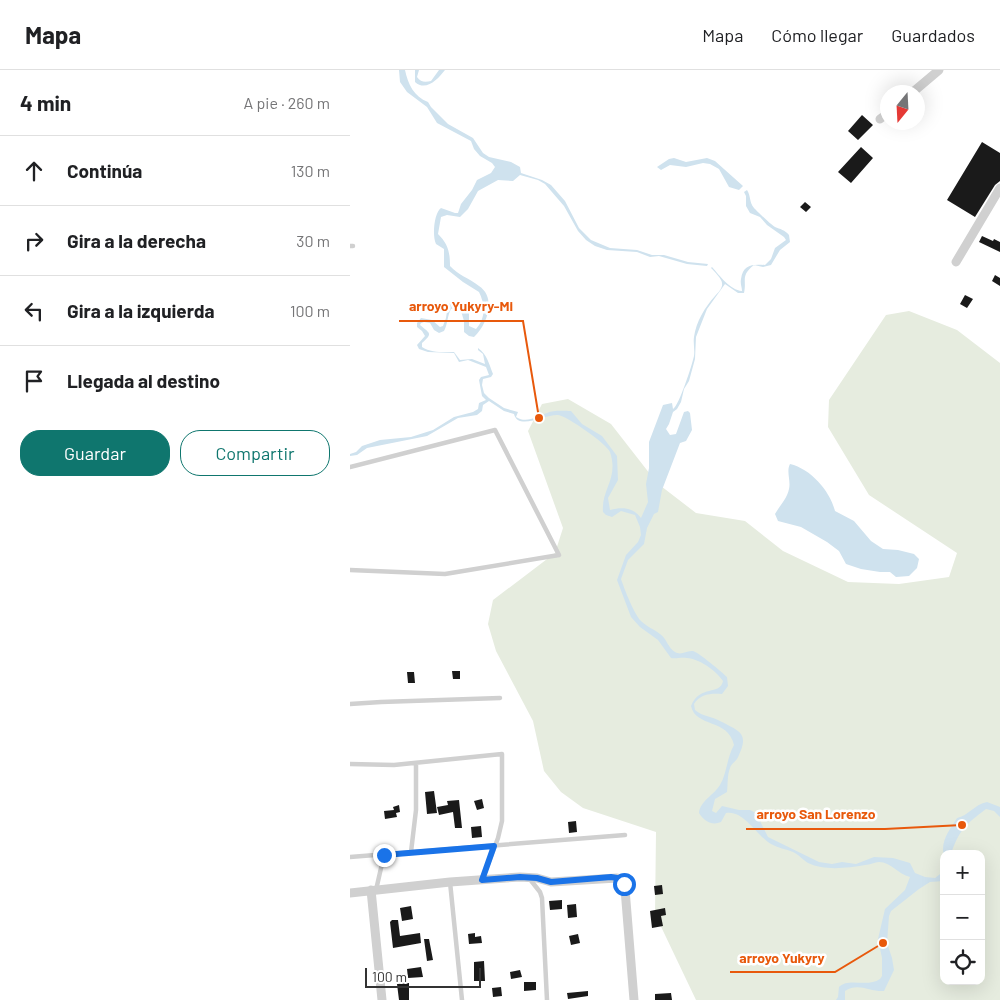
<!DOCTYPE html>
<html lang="es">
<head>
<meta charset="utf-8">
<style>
  :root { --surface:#fff; --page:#f2f2f2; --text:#202124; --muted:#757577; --line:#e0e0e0; --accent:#0f766e }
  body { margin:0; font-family:Barlow,sans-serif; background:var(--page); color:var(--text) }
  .controls { position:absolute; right:15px; bottom:15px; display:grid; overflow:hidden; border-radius:10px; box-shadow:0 5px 20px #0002 }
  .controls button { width:45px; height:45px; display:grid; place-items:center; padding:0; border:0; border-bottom:1px solid var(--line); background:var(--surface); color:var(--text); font:25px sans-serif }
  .compass { position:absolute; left:530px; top:15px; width:45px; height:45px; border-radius:50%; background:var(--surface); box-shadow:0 5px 20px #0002; rotate:198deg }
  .scale { position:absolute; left:15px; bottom:12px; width:116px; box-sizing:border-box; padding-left:5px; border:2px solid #333; border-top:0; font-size:14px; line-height:18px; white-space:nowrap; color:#333; -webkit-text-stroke:4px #fff; paint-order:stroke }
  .stop { position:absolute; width:15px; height:15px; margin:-11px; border:4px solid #1a73e8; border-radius:50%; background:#fff }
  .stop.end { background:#1a73e8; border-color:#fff; box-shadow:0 1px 5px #0008 }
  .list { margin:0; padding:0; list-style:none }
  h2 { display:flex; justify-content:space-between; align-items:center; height:65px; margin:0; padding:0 20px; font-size:21px }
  h2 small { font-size:16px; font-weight:400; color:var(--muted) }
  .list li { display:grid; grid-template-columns:32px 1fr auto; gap:15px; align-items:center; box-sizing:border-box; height:70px; padding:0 20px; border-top:1px solid var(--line) }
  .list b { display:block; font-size:19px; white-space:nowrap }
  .list em { font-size:16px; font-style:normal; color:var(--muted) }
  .actions { display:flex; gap:10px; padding:15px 20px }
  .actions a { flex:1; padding:11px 0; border:1px solid var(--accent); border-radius:20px; text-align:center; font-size:18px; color:var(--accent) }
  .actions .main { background:var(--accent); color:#fff }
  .icon { flex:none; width:28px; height:28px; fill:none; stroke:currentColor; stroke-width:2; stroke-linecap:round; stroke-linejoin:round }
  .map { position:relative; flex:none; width:650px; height:930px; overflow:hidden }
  header { display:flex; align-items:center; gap:30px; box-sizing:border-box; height:70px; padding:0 25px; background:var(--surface); border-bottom:1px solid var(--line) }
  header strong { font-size:24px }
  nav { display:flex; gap:28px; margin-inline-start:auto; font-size:18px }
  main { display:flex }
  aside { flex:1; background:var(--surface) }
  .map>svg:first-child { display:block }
</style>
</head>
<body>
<header>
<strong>Mapa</strong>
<nav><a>Mapa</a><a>Cómo llegar</a><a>Guardados</a></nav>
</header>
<main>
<aside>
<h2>4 min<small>A pie · 260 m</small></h2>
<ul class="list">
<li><svg class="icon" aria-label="ahead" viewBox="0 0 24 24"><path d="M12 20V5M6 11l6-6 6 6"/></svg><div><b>Continúa</b></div><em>130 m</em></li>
<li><svg class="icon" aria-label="right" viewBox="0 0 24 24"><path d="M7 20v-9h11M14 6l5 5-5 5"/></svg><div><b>Gira a la derecha</b></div><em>30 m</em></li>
<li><svg class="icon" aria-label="left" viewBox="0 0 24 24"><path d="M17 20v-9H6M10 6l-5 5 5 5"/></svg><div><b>Gira a la izquierda</b></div><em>100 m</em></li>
<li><svg class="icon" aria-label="arrive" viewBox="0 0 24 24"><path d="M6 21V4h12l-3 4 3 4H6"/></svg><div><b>Llegada al destino</b></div></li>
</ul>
<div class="actions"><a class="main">Guardar</a><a>Compartir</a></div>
</aside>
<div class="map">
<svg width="650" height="930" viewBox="0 0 650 930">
  <rect width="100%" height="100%" fill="#fff"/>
  <path fill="#e6ecdf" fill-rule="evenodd" d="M559,241L607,260L650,293V930H346L305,844L306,762L233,738L211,722L194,701L183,651L146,581L138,554L143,530L205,483L213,458L178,361L192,334L218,329L261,354L307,413L346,443L395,451L433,481L498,512L549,514L599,507L607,483L519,425L478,357L479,330L536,245ZM594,784H631V911H594Z"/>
  <path fill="#cfe2ee" d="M49,0H55C58,14 64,27 78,32L81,37L98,54L123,68L133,83L139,87L161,92L170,97L171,103L192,110L201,115L215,131L229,158L241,170L260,178L287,180L302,185H314L338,192L358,194L357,196L337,194L309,186L300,187L287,182L257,180L245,176L236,170L228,161L214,136L195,114L188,110L170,105L163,111L148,110L128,121L118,139L110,147L97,145L91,147L88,164C98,174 100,182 100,196C108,205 119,208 129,216C147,228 137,255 124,267L119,266L114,262V251L111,241L105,238L101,239C97,246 98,254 94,261L89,263L84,260L80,253L74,252L71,253L70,255C79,263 84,263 72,273V277C81,283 93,282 104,282L110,290L122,289L135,294L133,284L128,280V278C137,284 139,294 143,304L141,307L133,309L132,315L134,323L139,328L154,338L168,342L166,347C177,354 187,346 197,343C203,340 214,341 221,341L232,354L252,366L267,386L268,410L258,428L260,440C272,437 283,437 291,448L298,432L296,414L299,398V372L313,335L322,333L323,339C329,336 342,295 344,286C345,280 343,273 344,267C346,252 355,237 365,226C368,223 373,218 372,213C372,209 364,201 361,198L362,197C370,206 380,220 392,221C392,217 390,214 391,209C393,194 403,194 415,195L421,189L425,178L436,170L434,167L417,155L410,147L400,143L396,136V126L394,122L397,120C401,126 399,132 404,138C407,141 421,155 425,157C430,159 435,160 439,165L440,172L430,180L421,195L413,197L404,195C390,206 397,210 394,223H388L375,214L357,239L346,267L345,289L339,311L334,319L331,332L327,339L323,342L319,354L316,359L320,365L326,364L334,342L338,341L340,343L342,360L336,371L330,373L312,420L308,442L304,444L297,458L294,474L278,490L271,509C274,518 284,544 291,551C297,557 304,559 310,564C317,569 318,578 325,582C332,586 336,580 343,581C348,582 372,602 377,607L378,616L372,624C361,623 350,624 344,634L345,640C353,647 362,646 370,651C391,662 400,663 387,689C385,692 381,694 380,698C377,706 378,714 377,722L365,729L362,741L366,743L372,736L389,740H400L406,743L418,767L469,792L482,794L492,792L506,794L524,787L543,788L560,793L565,803L575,807L585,808L594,801V811L580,812L569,819L541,841L539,846L537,873L542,888L544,900L534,921C520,922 508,912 495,921V930H486L488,927L489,917C499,907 517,918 530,909L532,906V888L528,869L535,839L555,820L560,807C548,804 541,792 529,792C525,792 520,795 515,795C497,798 475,801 458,793C453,790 448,784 443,782C436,779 428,778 421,774C406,765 394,740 376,743L371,752C362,756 354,751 349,743C350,731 364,725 370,715C377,703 377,687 384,675C378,648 346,658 341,636C350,614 370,626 373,611C366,600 349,589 337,588C331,587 326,589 321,588L308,570L290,557L281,547L267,510L276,485L288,472L291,465L290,457L285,445L271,441L262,447L256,445L253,442C251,419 269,409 260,382C257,374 217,346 208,345C196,344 168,361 164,344L154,341L139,331L133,335L132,341L127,345L108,348L77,366L17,378L7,385L0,386V384L6,382L12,376L30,370L61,367L83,360L104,347L123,342L128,339L129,333L136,330L132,326L129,310L131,307L139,305L136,297L118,290L109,292L104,283L78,282L69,279L67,275L75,266L72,261L67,257V253L71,248L82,250L90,257L93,256L96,248L98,234C106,231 114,235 119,241V256L126,259C136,248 135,234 129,222L113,212L94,197V179L86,174C82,166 84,143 91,138L105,143H108L111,134L122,120L127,110L141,103L145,97L142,93L130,86L124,79L121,71L87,53L77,37L57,22L50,12Z
    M65,0H69L67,7C71,13 76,12 81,11L89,0H95C88,9 76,22 65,12Z
    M324,88L336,92L357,88L365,91L393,116L389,120L379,117L369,99L360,94L353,93L336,97L320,95L311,100L307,97L319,89Z
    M440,394C461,399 480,421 485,441L504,451L521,471L533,479L548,480L564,484L569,489L567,498L559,506L546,507L540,502H530L511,499L496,494L489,481L477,472L451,457L428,451L425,444C430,435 437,429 439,419C441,411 436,401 440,394Z
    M637,732L650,737V747L644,741L636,739C616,754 609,760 601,784H594V787C590,771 599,761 607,748C618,746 625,734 637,732Z"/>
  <path fill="#1a1a1a" d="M512,45L523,55L508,70L498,61Z
    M632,72L650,83V111L645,115L625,147L597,130Z
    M511,77L523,88L501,113L488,102Z
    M455,132L461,137L456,142L450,137Z
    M632,166L643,171L644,169L650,172V182L629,172Z
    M645,205L650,208V216L642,211Z
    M615,225L623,229L617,238L610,234Z
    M102,601H110V609H103Z
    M57,602H64L65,613H58Z
    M84,721L87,743L77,744L75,722Z
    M132,729L134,738L127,740L124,731Z
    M109,730L112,758H105L103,742L89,745L87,737L98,735L97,731Z
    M49,735L50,742L46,743L47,747L35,749L34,741L44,740L43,737Z
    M226,751L227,762L219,763L218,752Z
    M131,756L132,767L122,768L121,757Z
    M312,815L313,824L305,825L304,816Z
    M212,830V839L200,840L199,831Z
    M226,834L227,847L218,848L217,835Z
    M61,836L63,849L52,851L50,838Z
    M315,838L316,845L311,846L313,856L302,858L300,841Z
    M42,850H48L50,866L70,863L71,873L43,878L40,852Z
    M125,863V867L131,866L132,873L119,874L118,864Z
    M228,864L230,873L221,875L219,866Z
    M74,869H79L83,890L77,891Z
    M134,891L135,911H124V892Z
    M71,897L73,907L58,908L57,899Z
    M170,900L172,907L161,909L160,902Z
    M174,912H186V920L174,921Z
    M59,913V930H49L47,914Z
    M151,917L152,926L143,927L142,918Z
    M238,921V926L218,929L217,923Z
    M321,923L322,930H305V924Z"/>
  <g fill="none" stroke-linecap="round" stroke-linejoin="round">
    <path stroke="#d0d0d0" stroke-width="4.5" d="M0,176H3
      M0,397L145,360L209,485L95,504L0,500
      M0,634L31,632L150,628
      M0,694L44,695L152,684V751L148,768L132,810
      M61,782L66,740V693
      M0,787L275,765
      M179,808L190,822L192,828L197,930
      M100,812L112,930
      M26,820L34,785"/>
    <path stroke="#d0d0d0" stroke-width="9" d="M563,22L589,0
      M530,49L538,43
      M606,192L650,118
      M21,820L32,930
      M0,823L100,812L170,807L187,808L201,812L267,808L274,814L275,819L284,930"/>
  </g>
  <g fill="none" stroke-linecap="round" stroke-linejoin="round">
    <path stroke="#1a73e8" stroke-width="6" d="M34,785L144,776L132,810L170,807L187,808L201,812L261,807L267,808L274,814"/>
  </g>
  <path fill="none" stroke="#e8590c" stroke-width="2" d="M189 348L173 251H49M612 755L535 759H396M533 873L485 902H380"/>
  <g fill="#e8590c" stroke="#fff" stroke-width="2">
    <circle cx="189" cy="348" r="5"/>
    <circle cx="612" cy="755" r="5"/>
    <circle cx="533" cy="873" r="5"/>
  </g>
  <g font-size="14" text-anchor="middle" font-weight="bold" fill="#e8590c" stroke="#fff" stroke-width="5" stroke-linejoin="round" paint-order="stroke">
    <text x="111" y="241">arroyo Yukyry-Mi</text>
    <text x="466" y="749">arroyo San Lorenzo</text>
    <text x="432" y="893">arroyo Yukyry</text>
  </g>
</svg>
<div class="controls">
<button>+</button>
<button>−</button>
<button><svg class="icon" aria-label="locate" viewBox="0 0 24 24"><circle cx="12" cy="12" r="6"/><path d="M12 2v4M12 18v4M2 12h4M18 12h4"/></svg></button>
</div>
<svg class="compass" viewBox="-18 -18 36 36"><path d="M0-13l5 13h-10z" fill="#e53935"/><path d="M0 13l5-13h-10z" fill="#757577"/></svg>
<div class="scale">100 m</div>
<div class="stop" style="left:274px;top:814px"></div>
<div class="stop end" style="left:34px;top:785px"></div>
</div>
</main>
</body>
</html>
